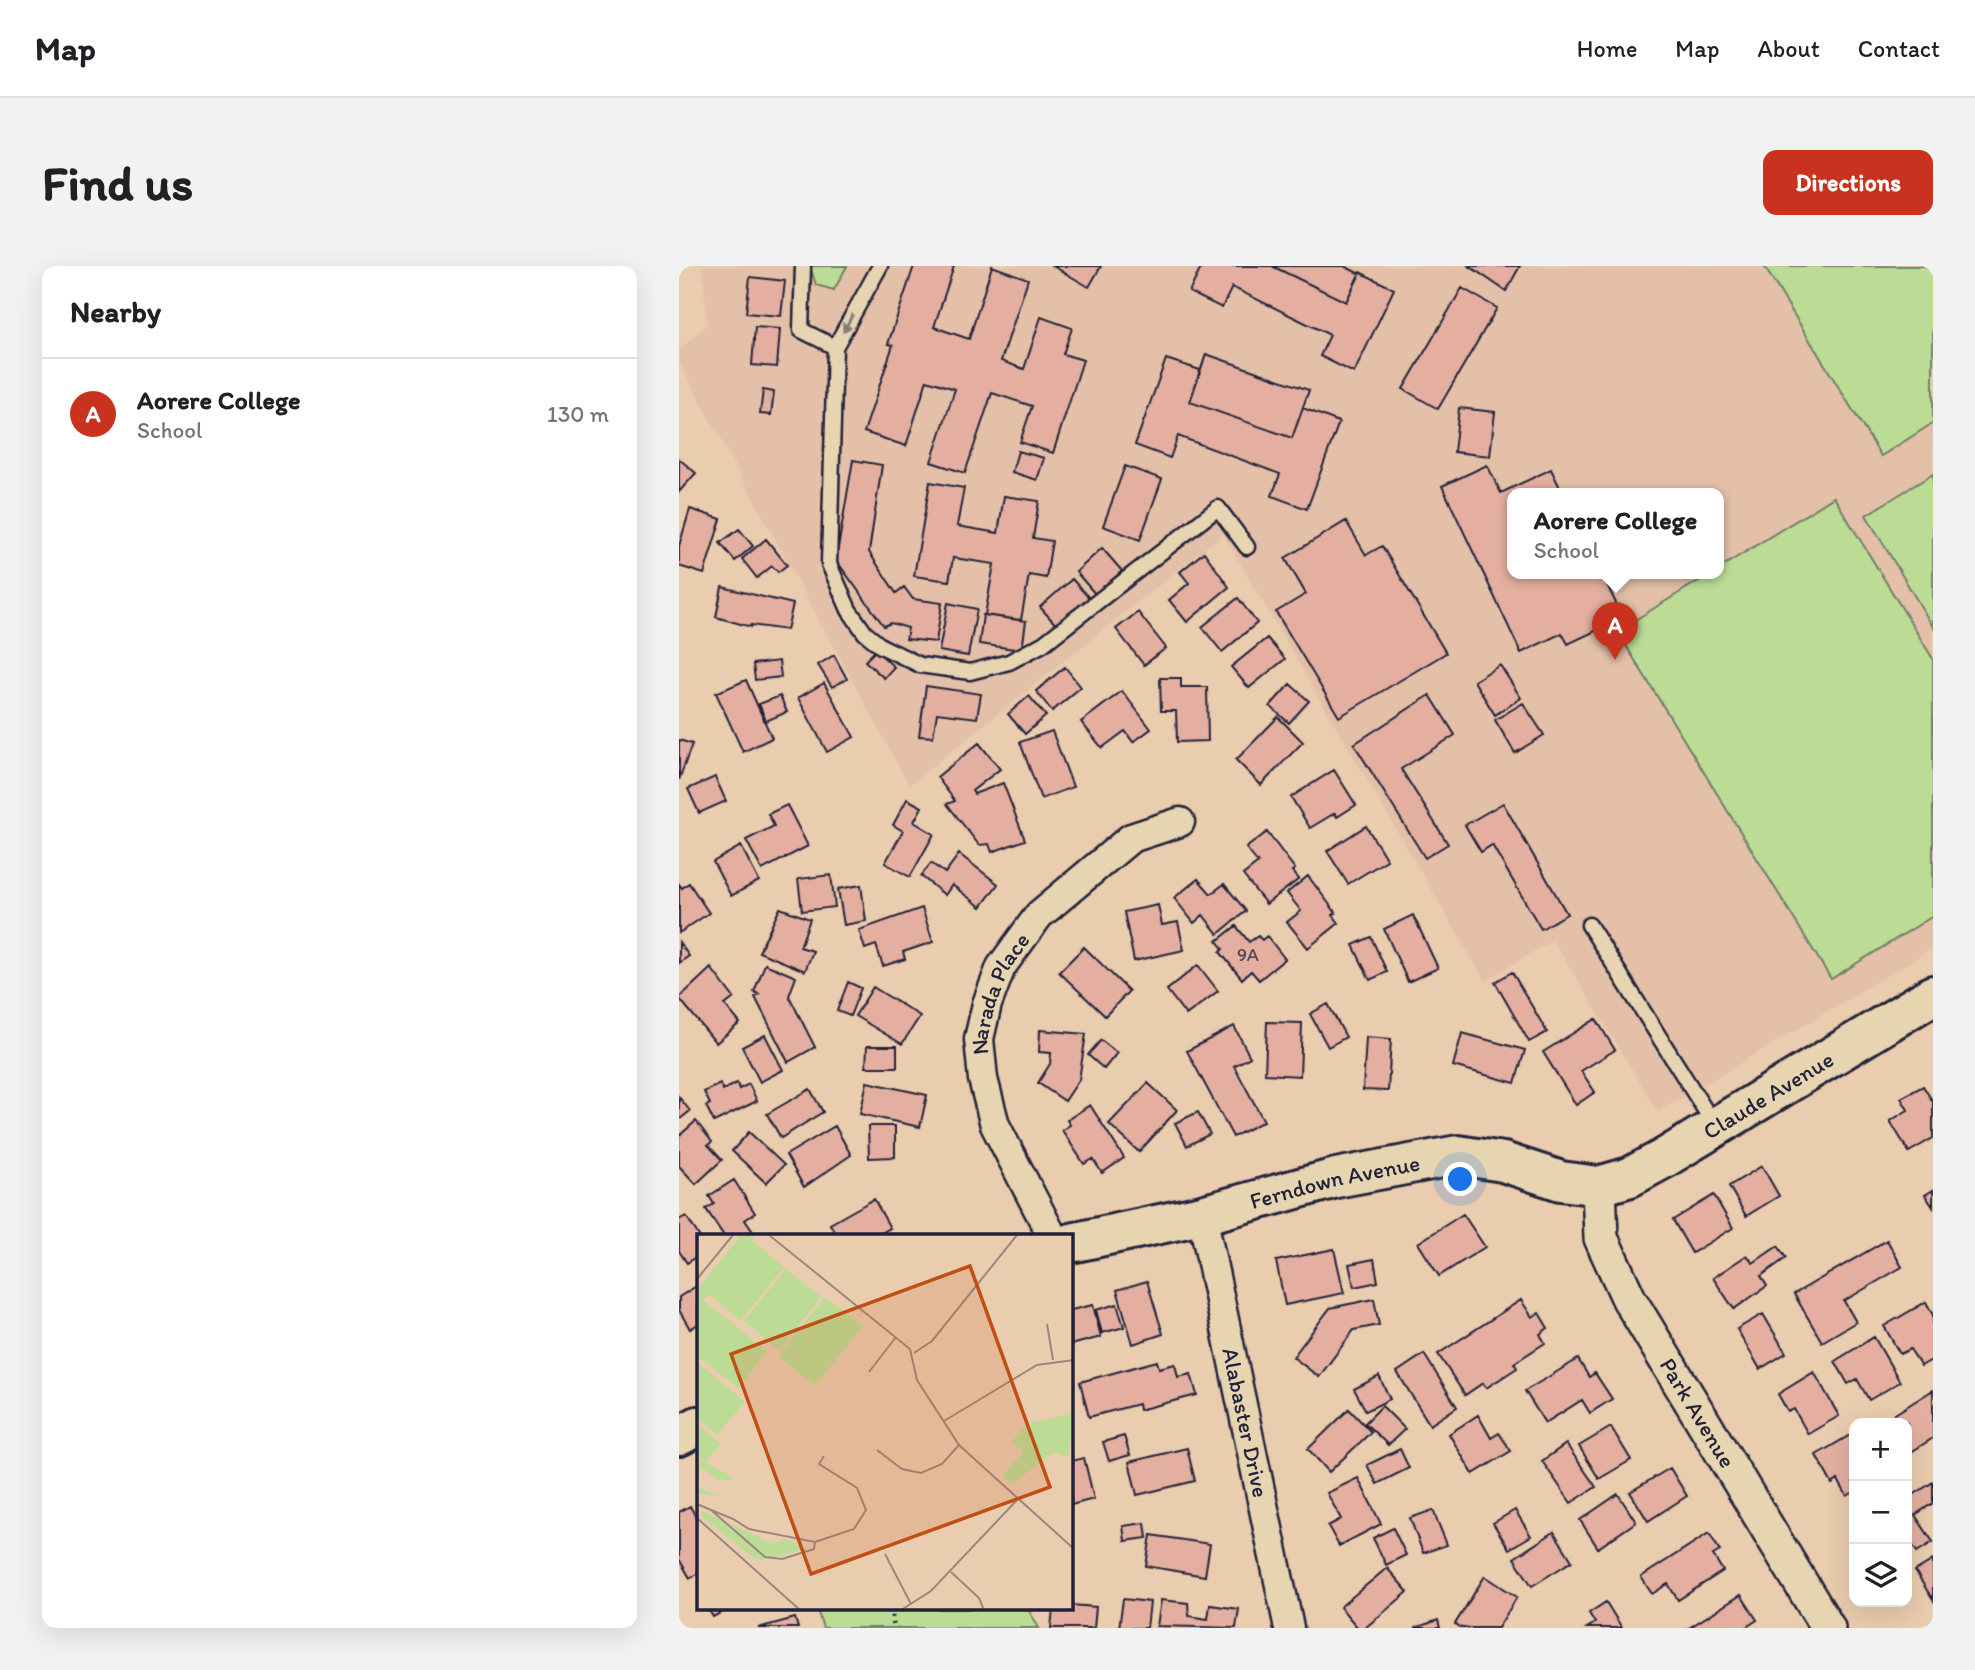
<!DOCTYPE html>
<html lang="en">
<head>
<meta charset="utf-8">
<style>
  :root { --surface:#fff; --page:#f2f2f2; --text:#202124; --muted:#757577; --line:#e0e0e0; --accent:#c8321e }
  body { margin:0; font-family:Itim,sans-serif; background:var(--page); color:var(--text) }
  .controls { position:absolute; right:21px; bottom:21px; display:grid; overflow:hidden; border-radius:14px; box-shadow:0 7px 28px #0002 }
  .controls button { width:63px; height:63px; display:grid; place-items:center; padding:0; border:0; border-bottom:2px solid var(--line); background:var(--surface); color:var(--text); font:35px sans-serif }
  .you { position:absolute; left:782px; top:914px; width:24px; height:24px; margin:-18px; border:5px solid #fff; border-radius:50%; background:#1a73e8; box-shadow:0 0 0 10px #1a73e833 }
  .badge { display:grid; place-items:center; width:46px; height:46px; border-radius:50%; background:var(--accent); color:#fff; font-size:23px; font-weight:700 }
  .pin { position:absolute; translate:-50% -58px; filter:drop-shadow(0 2px 4px #0008) }
  .pin::after { content:''; position:absolute; top:37px; width:24px; height:21px; background:inherit; clip-path:polygon(0 0,100% 0,50% 100%) }
  .popup { position:absolute; left:828px; top:222px; width:217px; height:91px; box-sizing:border-box; display:grid; place-content:center; border-radius:14px; background:var(--surface); filter:drop-shadow(0 2px 5px #0005); font-size:23px; white-space:nowrap; color:var(--muted) }
  .popup b { font-size:26px; color:var(--text) }
  .popup::after { content:''; position:absolute; left:50%; top:100%; margin-left:-14px; border:14px solid transparent; border-top-color:var(--surface) }
  .list { margin:0; padding:0; list-style:none }
  h2 { display:flex; justify-content:space-between; align-items:center; height:91px; margin:0; padding:0 28px; font-size:30px }
  h2 small { font-size:23px; font-weight:400; color:var(--muted) }
  .list li { display:grid; grid-template-columns:46px 1fr auto; gap:21px; align-items:center; box-sizing:border-box; height:112px; padding:0 28px; border-top:2px solid var(--line) }
  .list b { display:block; font-size:26px; white-space:nowrap }
  .list p { margin:0; font-size:23px; white-space:nowrap; color:var(--muted) }
  .list em { font-size:23px; font-style:normal; color:var(--muted) }
  .icon { flex:none; width:38px; height:38px; fill:none; stroke:currentColor; stroke-width:2; stroke-linecap:round; stroke-linejoin:round }
  .map { position:relative; flex:none; width:1254px; height:1362px; overflow:hidden; border-radius:14px }
  header { display:flex; align-items:center; gap:42px; box-sizing:border-box; height:98px; padding:0 35px; background:var(--surface); border-bottom:2px solid var(--line) }
  header strong { font-size:33px }
  nav { display:flex; gap:38px; margin-inline-start:auto; font-size:24px }
  .intro { display:flex; align-items:center; justify-content:space-between; box-sizing:border-box; height:168px; padding:0 42px }
  h1 { margin:0; font-size:49px }
  .button { padding:18px 32px; border-radius:14px; background:var(--accent); color:#fff; font-size:24px; font-weight:700 }
  main { display:flex; gap:42px; padding:0 42px }
  aside { flex:1; background:var(--surface); border-radius:14px; box-shadow:0 7px 28px #0002 }
  .map>svg:first-child { display:block }
</style>
</head>
<body>
<header>
<strong>Map</strong>
<nav><a>Home</a><a>Map</a><a>About</a><a>Contact</a></nav>
</header>
<div class="intro"><h1>Find us</h1><a class="button">Directions</a></div>
<main>
<aside>
<h2>Nearby<small></small></h2>
<ul class="list">
<li><span class="badge">A</span><div><b>Aorere College</b><p>School</p></div><em>130 m</em></li>
</ul>
</aside>
<div class="map">
<svg width="1254" height="1362" viewBox="0 0 1254 1362">
  <rect width="100%" height="100%" fill="#eaccae"/>
  <filter id="ink" filterUnits="userSpaceOnUse"><feTurbulence type="fractalNoise" baseFrequency=".0143" numOctaves="2"/><feDisplacementMap in="SourceGraphic" scale="14" xChannelSelector="R" yChannelSelector="G"/><feConvolveMatrix kernelMatrix="1 2 1 2 8 2 1 2 1" color-interpolation-filters="sRGB"/></filter>
  <g filter="url(#ink)">
    <path fill="#e4c0a8" fill-rule="evenodd" d="M23,0H1254V682L979,846L874,674L806,715L544,268L230,519L0,96V85L28,58ZM833,228H1039V308H833Z"/>
    <path fill="#bcdc95" stroke="#6f7f68" stroke-width="2" d="M131,0H168L155,24L137,19Z
      M1085,0H1254V157L1202,190Z
      M1254,208V361L1187,249Z
      M1155,231L1254,393V650L1152,713L938,365L1031,308H1039V303Z
      M138,1343H349L360,1362H144Z"/>
    <path fill="#e4afa0" stroke="#22223b" stroke-width="2" d="M235,0H275L255,61L290,73L313,0L349,13L322,95L345,103L362,51L393,62L384,88L404,94L374,187L341,176L353,140L313,127L286,207L252,196L276,123L248,114L227,180L185,166L214,79L209,78Z
      M374,0H422L410,21Z
      M523,0H593L667,36L681,6L715,23L675,107L641,90L651,69L553,21L543,42L510,26Z
      M593,0H665L681,8L667,36Z
      M790,0H841L827,25Z
      M71,11L106,15L102,50L67,47Z
      M783,22L818,42L759,143L724,123Z
      M76,61L101,63L98,101L73,99Z
      M527,88L630,124L613,172L511,136Z
      M487,93L521,104L511,136L613,172L624,142L660,156L628,243L593,230L601,208L499,170L491,192L456,179Z
      M84,124L95,126L92,149L81,148Z
      M780,142L816,146L811,190L775,186Z
      M339,185L365,192L358,214L333,206Z
      M0,193L17,207L0,226Z
      M174,194L203,199L190,286L217,327L225,321L234,333L263,337L257,376L227,373L229,362L212,357L205,360L157,294Z
      M808,199L822,227L872,203L884,228H833V308H923L944,352L889,378L883,367L842,387L763,220Z
      M446,200L483,213L461,274L424,260Z
      M251,216L285,222L278,260L319,267L325,230L360,235L354,272L373,275L367,312L350,309L342,354L306,349L315,298L274,292L270,315L235,310Z
      M11,243L42,253L25,308L0,300V280Z
      M667,255L687,289L703,280L767,387L660,451L597,346L627,328L606,292Z
      M60,263L74,280L56,295L41,277Z
      M87,273L108,299L99,306L93,300L78,312L63,293Z
      M423,282L443,305L417,329L397,306Z
      M525,286L550,321L508,356L490,334L510,317L501,306Z
      M393,313L411,333L379,361L361,341Z
      M43,321L114,338L108,364L72,359V361L37,351Z
      M559,332L578,357L543,386L523,361Z
      M269,337L298,343L289,390L260,385Z
      M459,346L487,382L465,399L437,363Z
      M304,349L347,355L343,384L300,378Z
      M588,372L606,393L570,422L552,401Z
      M197,384L215,401L205,412L186,395Z
      M155,389L168,413L153,421L139,399Z
      M100,395L102,411L76,414L74,398Z
      M821,399L842,432L816,449L795,415Z
      M386,401L402,421L373,445L357,425Z
      M481,412H502V421H528L529,475L498,476L497,445H482Z
      M67,414L93,472L64,486L37,427Z
      M145,417L175,471L148,486L119,432Z
      M611,418L630,435L610,457L591,440Z
      M247,420L302,428L298,452L258,447L254,471L240,470Z
      M443,425L472,463L454,476L446,465L423,482L402,456Z
      M751,429L776,469L722,503L769,578L746,592L675,478Z
      M101,430L108,446L87,455L80,438Z
      M350,430L367,450L346,468L329,448Z
      M844,437L865,469L836,487L816,454Z
      M599,451L624,476L582,519L557,494Z
      M373,465L394,521L362,533L341,476Z
      M0,474L13,478L0,514Z
      M300,477L321,503L293,525L295,528L324,517L346,574L313,586L310,578L300,579L268,538L276,535L258,511Z
      M655,504L677,539L658,551L656,547L631,562L612,531Z
      M36,511L47,535L20,547L9,523Z
      M228,533L243,541L235,556L255,568L231,611L206,597L224,565L214,559Z
      M824,537L888,648L862,663L813,579L802,586L786,559Z
      M108,539L129,580L83,604L67,574L95,560L89,548Z
      M687,560L708,594L669,618L648,585Z
      M588,566L616,603L613,605L620,613L587,638L564,609L579,597L567,582Z
      M62,580L80,615L52,630L34,596Z
      M280,588L319,618L302,641L273,619L266,629L242,610L252,597L266,607Z
      M152,609L156,641L123,645L119,613Z
      M629,610L657,647L654,649L660,657L629,682L608,656L622,645L608,627Z
      M519,613L532,628L545,618L567,645L539,668L524,649L515,657L495,632Z
      M10,617L30,647L0,667V618L3,622Z
      M182,619L187,655L165,659L159,623Z
      M479,639L483,659L499,656L505,684L455,695L445,646Z
      M101,642L131,653L121,681L134,685L126,705L80,686Z
      M243,642L254,676L224,686L226,693L204,700L197,679L186,683L180,664Z
      M734,649L759,702L729,716L705,663Z
      M557,660L570,676L579,670L583,674L588,670L606,693L580,714L572,705L563,713L541,686L544,683L538,675Z
      M692,671L708,706L691,714L674,679Z
      M0,676L10,690L0,697Z
      M405,681L450,725L426,750L380,706Z
      M86,698L117,711L110,730L136,781L109,796L76,731L80,728L75,726Z
      M519,699L539,725L507,749L488,724Z
      M32,702L55,732L46,739L61,757L37,777L0,732Z
      M833,706L868,766L850,776L816,716Z
      M169,716L182,722L171,750L158,745Z
      M194,721L241,750L223,778L176,750Z
      M649,738L667,771L649,781L631,748Z
      M917,753L936,784L902,805L916,826L897,839L864,786Z
      M588,756L623,757L621,810L586,808Z
      M555,760L571,791L555,800L585,855L554,871L508,785Z
      M361,764L407,768L400,814L386,835L359,817L371,798L372,787L360,786Z
      M783,767L846,784L836,817L774,800Z
      M86,769L104,804L81,816L63,781Z
      M687,771L712,773L709,825L684,824Z
      M422,774L438,787L425,803L409,789Z
      M188,780H218V801H187Z
      M188,816L248,829L241,861L181,848Z
      M58,817L60,823L70,818L78,835L35,856L27,840L31,838L25,826L41,818L44,824Z
      M469,817L498,844L460,886L430,858Z
      M1244,820L1254,836V872L1230,886L1211,855L1229,844L1222,832Z
      M131,823L144,846L102,872L88,848Z
      M0,831L11,845L0,854Z
      M411,839L445,892L423,907L414,893L405,898L383,864L391,859L388,854Z
      M519,846L531,868L508,880L496,857Z
      M17,855L33,876L29,879L43,894L17,918L0,900V870Z
      M156,860L172,889L125,921L107,889Z
      M189,860H216V891L190,892Z
      M70,866L105,899L87,917L53,885Z
      M1083,900L1100,930L1067,950L1050,920Z
      M55,914L76,947L66,954L77,970H45L27,943L35,938L30,930Z
      M1254,924V941L1246,929Z
      M1035,929L1054,962L1013,987L994,954Z
      M195,933L211,962L197,970H158L151,958Z
      M784,948L806,981L760,1010L739,977Z
      M7,950L20,970L19,989L8,997L0,985V954Z
      M1208,974L1223,1001L1165,1035L1177,1056L1143,1076L1115,1028Z
      M1099,980L1107,992L1082,1010L1088,1020L1055,1043L1034,1012L1068,989L1074,997Z
      M655,983L665,1027L606,1039L597,995Z
      M695,993L699,1016L675,1021L670,998Z
      M468,1015L484,1068L454,1078L438,1024Z
      M19,1019V1058L11,1063L0,1044V1031Z
      M695,1033L700,1059L675,1064L640,1111L614,1091L651,1042Z
      M842,1034L853,1051L860,1047L869,1062L861,1068L866,1077L835,1097L838,1102L807,1122L804,1117L786,1129L759,1088Z
      M1247,1036L1254,1049V1093L1242,1100L1231,1083L1221,1088L1205,1060Z
      M438,1038L445,1061L423,1067L417,1044Z
      M414,1039L422,1071L392,1079V1044Z
      M1084,1048L1107,1087L1081,1103L1058,1063Z
      M1195,1071L1221,1116L1190,1134L1178,1113L1169,1118L1156,1095Z
      M745,1088L778,1141L751,1159L718,1106Z
      M899,1093L910,1111L916,1107L933,1133L911,1147L903,1134L866,1157L846,1125Z
      M478,1095L480,1102L496,1098L499,1111L512,1108L518,1129L460,1144L459,1138L410,1151L401,1116Z
      M1135,1106L1160,1150L1129,1168L1115,1143L1109,1146L1099,1128Z
      M700,1110L711,1133L687,1145L675,1123Z
      M1254,1124V1172L1229,1188L1228,1157H1210L1208,1153Z
      M703,1140L726,1163L709,1179L686,1157Z
      M670,1143L692,1166L650,1206L629,1183Z
      M799,1149L812,1172L820,1167L832,1185L794,1208L770,1168Z
      M932,1161L952,1194L920,1213L900,1180Z
      M1173,1168L1175,1226L1168,1230L1159,1214L1153,1218L1137,1189Z
      M445,1170L451,1189L430,1195L424,1176Z
      M887,1178L917,1221L892,1237L863,1195Z
      M508,1182L516,1215L458,1229L450,1196Z
      M721,1183L730,1202L698,1218L688,1199Z
      M405,1192L415,1233L392,1239V1195Z
      M991,1202L1008,1230L969,1255L951,1226Z
      M679,1212L702,1258L660,1280L649,1260L662,1253L648,1227Z
      M1254,1216V1237L1236,1249L1254,1276L1238,1286L1230,1274L1228,1276V1233Z
      M939,1228L957,1256L919,1282L901,1254Z
      M11,1240L19,1255V1307L11,1312L0,1293V1246Z
      M754,1244L768,1279L744,1287L731,1252Z
      M836,1244L852,1270L830,1283L814,1257Z
      M466,1257L468,1272L446,1275L444,1260Z
      M714,1262L727,1289L707,1299L694,1272Z
      M875,1266L893,1295L853,1320L835,1292Z
      M1030,1267L1041,1285L1034,1289L1044,1305L999,1334L989,1318L973,1328L962,1311Z
      M472,1269L531,1278L526,1310L467,1300Z
      M1254,1294V1334L1236,1305Z
      M708,1302L729,1326L686,1362H679L661,1341Z
      M806,1310L838,1331L819,1362H783L776,1358Z
      M1062,1329L1078,1354L1066,1362H1010Z
      M444,1333L471,1336L468,1362H440Z
      M482,1334L509,1337L510,1350L529,1353L531,1339L560,1343L557,1362L478,1360Z
      M927,1336L943,1362H908L916,1357L910,1347Z
      M392,1339L417,1341L415,1362H372L374,1343H392Z
      M29,1343H49L34,1351Z
      M116,1352L119,1362H79Z
      M759,1354L761,1362H736Z"/>
    <g fill="none" stroke-linecap="round" stroke-linejoin="round">
      <g stroke="#22223b" stroke-width="19">
        <path id="service" d="M124,0L122,64L156,81L201,0
          M156,81L150,298L170,344L186,367L202,380L241,399L291,406L330,396L364,378L539,242L568,281
          M910,659L1036,860"/>
      </g>
      <g stroke="#22223b" stroke-width="33">
        <g id="minor">
          <path id="s1" d="M523,949L610,1362"/>
          <path id="s2" d="M373,970L316,859L304,813L300,773L308,738L322,701L360,649L452,572L501,556"/>
        </g>
      </g>
      <g stroke="#22223b" stroke-width="38">
        <g id="tertiary">
          <path id="s3" d="M920,920L922,972L950,1033L1149,1362"/>
        </g>
      </g>
      <g stroke="#22223b" stroke-width="44">
        <g id="secondary">
          <path id="s4" d="M392,977L523,949L657,912L779,889L824,896L882,915L920,920L951,911L984,893L1254,729"/>
          <path d="M0,1170L19,1160"/>
        </g>
      </g>
      <path stroke="#22223b" stroke-width="4.5" stroke-dasharray="2 5" stroke-linecap="butt" d="M212,1343L215,1362"/>
      <use href="#service" stroke="#e7d5b2" stroke-width="14"/>
      <use href="#minor" stroke="#e7d5b2" stroke-width="28"/>
      <use href="#tertiary" stroke="#e7d5b2" stroke-width="33"/>
      <use href="#secondary" stroke="#e7d5b2" stroke-width="38"/>
    </g>
    <defs><path id="oneway-solid" d="M-6-.8H1V-3.2L6.5 0L1 3.2V.8H-6Z" transform="scale(1.75)"/></defs>
    <use fill="#847c76" href="#oneway-solid" transform="translate(169 57) rotate(119)"/>
  </g>
  <g text-anchor="middle" dominant-baseline="central" stroke-width="6" stroke-linejoin="round" paint-order="stroke">
    <g font-size="19" fill="#524554">
      <text x="569" y="688">9A</text>
    </g>
    <g font-size="23" fill="#22223b" stroke="#e7d5b2">
      <text stroke="none"><textPath href="#s2" startOffset="262">Narada Place</textPath></text>
      <text stroke="none"><textPath href="#s4" startOffset="735">Claude Avenue</textPath></text>
      <text stroke="none"><textPath href="#s4" startOffset="271">Ferndown Avenue</textPath></text>
      <text stroke="none"><textPath href="#s3" startOffset="252">Park Avenue</textPath></text>
      <text stroke="none"><textPath href="#s1" startOffset="212">Alabaster Drive</textPath></text>
    </g>
  </g>
  <g transform="translate(18 968)">
    <rect width="376" height="376" fill="#eaccae"/>
    <path d="M44,1H57L55,7L87,33L43,87L11,60L6,66L70,117L41,154L0,122V56ZM89,35L124,63L82,116L47,87ZM128,63L166,92L118,152L81,122ZM0,128L48,168L20,201L0,184ZM376,171L372,223L357,218L315,250L305,242L326,218L315,207L331,189L374,180ZM0,190L24,210L9,228L0,221ZM0,224L34,242V247L21,245L4,233L0,253L24,262L0,260ZM5,277L76,310L89,305L109,315L64,326L57,324L5,283Z" fill="#bcdc95"/>
    <path fill="none" stroke="#9a8880" stroke-width="2" d="M72,1L213,115L220,146L262,211L377,315M0,45L36,1M350,90L356,126M217,119L235,107L320,1M172,138L199,103M247,187L340,131L377,126M180,216L205,235L224,239L245,230L262,211M0,270L14,276L36,285L52,295L118,308L117,315L85,325L68,323L14,276M0,284L103,376M118,308L157,295L169,276L160,254L122,230L127,222M188,320L214,370M254,338L282,364L287,376M204,376L234,357L320,266"/>
    <path fill="#c04e15" fill-opacity="0.15" stroke="#c04e15" stroke-width="3.5" d="M273,32L353,253L114,340L34,120Z"/>
    <rect width="376" height="376" fill="none" stroke="#22223b" stroke-width="3.5"/>
  </g>
</svg>
<div class="controls">
<button>+</button>
<button>−</button>
<button><svg class="icon" aria-label="layers" viewBox="0 0 24 24"><path d="M12 4l9 5-9 5-9-5zM3 14l9 5 9-5"/></svg></button>
</div>
<div class="you"></div>
<div class="pin badge" style="left:936px;top:394px">A</div>
<div class="popup"><b>Aorere College</b>School</div>
</div>
</main>
</body>
</html>
